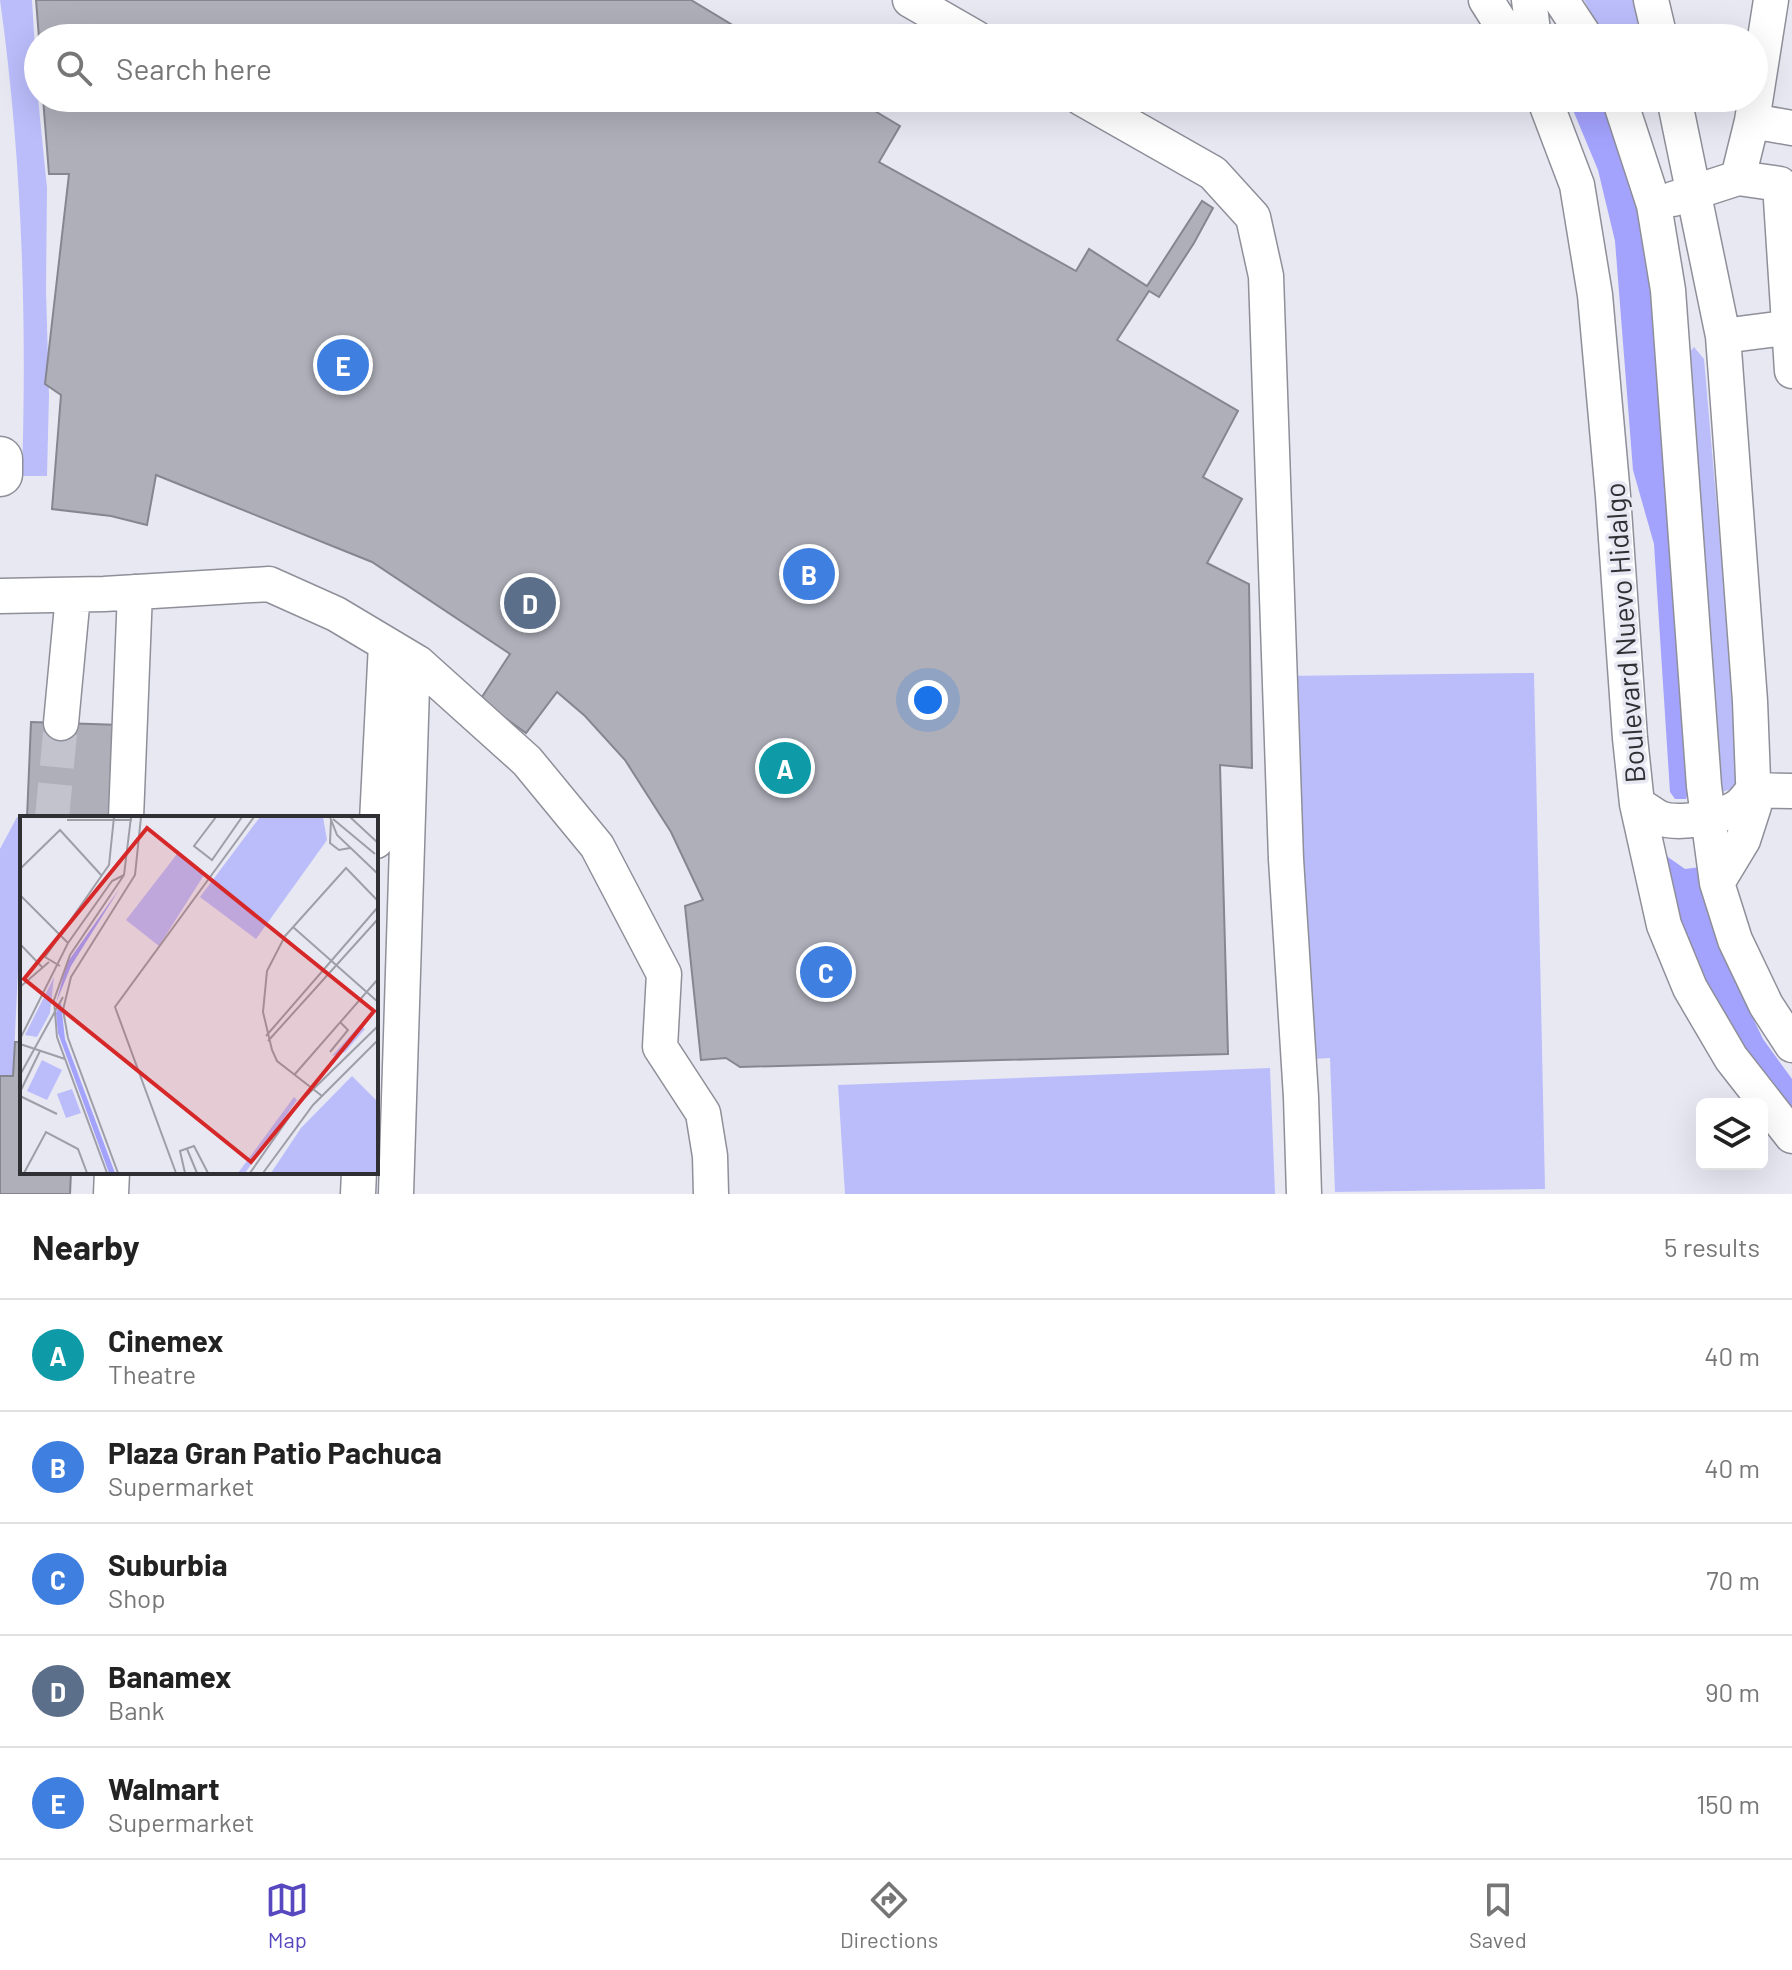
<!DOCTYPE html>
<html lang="en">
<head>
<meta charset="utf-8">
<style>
  :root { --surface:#fff; --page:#f2f2f2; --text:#222; --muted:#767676; --line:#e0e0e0; --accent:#5748c0 }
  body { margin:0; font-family:Barlow,sans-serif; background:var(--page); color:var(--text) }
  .controls { position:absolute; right:24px; bottom:24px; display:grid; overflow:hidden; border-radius:12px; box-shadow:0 8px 32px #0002 }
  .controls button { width:72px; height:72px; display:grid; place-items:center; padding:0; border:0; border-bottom:2px solid var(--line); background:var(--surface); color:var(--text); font:40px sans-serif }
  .you { position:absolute; left:928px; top:700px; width:28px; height:28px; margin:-20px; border:6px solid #fff; border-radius:50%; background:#1a73e8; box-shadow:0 0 0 12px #1a73e833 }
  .badge { display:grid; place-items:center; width:52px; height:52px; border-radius:50%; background:var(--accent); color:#fff; font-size:26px; font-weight:700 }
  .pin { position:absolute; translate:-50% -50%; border:4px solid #fff; box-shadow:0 2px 8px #0006 }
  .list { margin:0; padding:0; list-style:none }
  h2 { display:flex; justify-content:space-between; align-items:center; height:104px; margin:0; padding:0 32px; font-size:34px }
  h2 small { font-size:26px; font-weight:400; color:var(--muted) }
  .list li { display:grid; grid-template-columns:52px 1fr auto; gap:24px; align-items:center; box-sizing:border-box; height:112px; padding:0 32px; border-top:2px solid var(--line) }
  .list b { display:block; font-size:30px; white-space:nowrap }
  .list p { margin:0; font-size:26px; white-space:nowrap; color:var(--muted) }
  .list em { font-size:26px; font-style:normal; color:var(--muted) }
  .icon { flex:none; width:44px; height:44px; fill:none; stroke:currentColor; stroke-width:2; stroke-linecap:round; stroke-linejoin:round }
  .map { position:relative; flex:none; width:1792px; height:1194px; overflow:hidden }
  .search { position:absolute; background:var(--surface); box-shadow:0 8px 32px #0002; left:24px; right:24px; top:24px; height:88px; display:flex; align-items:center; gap:20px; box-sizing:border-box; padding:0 28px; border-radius:44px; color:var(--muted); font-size:30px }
  .sheet { height:664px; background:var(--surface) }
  nav { display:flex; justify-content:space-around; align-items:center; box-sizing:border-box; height:112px; border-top:2px solid var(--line); background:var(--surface); font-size:22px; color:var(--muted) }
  nav a { display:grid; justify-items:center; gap:4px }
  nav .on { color:var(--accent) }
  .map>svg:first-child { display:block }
</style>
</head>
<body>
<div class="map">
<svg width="1792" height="1194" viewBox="0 0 1792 1194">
  <rect width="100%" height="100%" fill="#e8e8f3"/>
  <path fill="#bbbdfb" d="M0,0H32L38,98L47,188L46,290L49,395L47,476H22C27,317 22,157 0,0Z
    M1584,0H1634L1640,38H1605Z
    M1694,347L1704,359L1740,773L1737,787L1722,792L1688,354Z
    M1534,673L1545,1189L1335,1192L1330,1058L1296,1060L1279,676Z
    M17,817L25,818H22V886L13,1076H0V849Z
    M1270,1068L1275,1194H845L838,1085Z"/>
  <path fill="#a3a2fd" d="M1568,98H1603C1649,197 1651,306 1660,413C1671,539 1680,664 1689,790L1686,799H1675L1670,792L1654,544L1633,470L1615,241L1598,170Z
    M1665,855L1685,869L1701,867L1713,918L1734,979L1763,1039L1792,1079V1116L1740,1052L1681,933Z"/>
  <path fill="#aeafb9" stroke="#868690" stroke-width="2" d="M36,0H691L754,38H39Z
    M43,98H853L900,126L879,162L1076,271L1089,249L1147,286L1202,201L1213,208L1194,243L1159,297L1149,291L1117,340L1238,411L1203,477L1242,499L1207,563L1249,584L1252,768L1220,765L1228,1054L740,1067L726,1058L701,1060L685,906L703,900L671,832L625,760L585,716L557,692L526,733L480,700L510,654L372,562L156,475L147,525L111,516L52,509L61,395L45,384L69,174H49Z
    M31,722L121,725L118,818H27Z
    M15,1042H22V1172H71L70,1194H0V1076H13Z"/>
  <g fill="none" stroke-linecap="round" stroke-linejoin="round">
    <path stroke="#c3c3cd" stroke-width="34" stroke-dasharray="34 17" stroke-linecap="butt" d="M52,818L61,723"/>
    <g stroke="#8e8f99" stroke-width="37">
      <path id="minor" d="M910,0L976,38
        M1486,0L1510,38
        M1529,0L1534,38
        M1561,0L1586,38
        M1651,0L1660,38
        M1081,98L1213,173L1253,217L1266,276L1286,859L1301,1097L1304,1194
        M1544,98L1577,185L1595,295L1613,496L1630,738L1637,804L1664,925L1690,988L1731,1058L1792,1136
        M1619,98L1654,205L1668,290L1704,786L1717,883L1735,940L1766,1005L1792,1045
        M1674,98L1723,336L1750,701L1754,806L1743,840L1717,883
        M1752,121L1792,128
        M1738,178L1752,121L1771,0
        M1673,199L1738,178L1780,184L1792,371
        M1723,336L1792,327
        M0,596L104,594L269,584L336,614L418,663L527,761L597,846L664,974L660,1047L703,1113L710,1156L711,1194
        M61,723L73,595
        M1637,804C1644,808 1652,814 1659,818C1678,825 1725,818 1740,805C1745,801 1749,795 1753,790L1792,791
        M126,818L135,592
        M376,841L386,644
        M111,1194L112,1172
        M358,1194L359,1172
        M396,1194L412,687L418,663"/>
    </g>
    <g stroke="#8e8f99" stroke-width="47">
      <path id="major" d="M0,459V474"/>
    </g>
    <use href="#minor" stroke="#fff" stroke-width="34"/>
    <use href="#major" stroke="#fff" stroke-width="44"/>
  </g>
  <g text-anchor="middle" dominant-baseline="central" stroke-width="7" stroke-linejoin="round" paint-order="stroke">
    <g font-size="28" fill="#303034" stroke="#e8e8f3">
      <text transform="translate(1624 633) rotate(-94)">Boulevard Nuevo Hidalgo</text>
    </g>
  </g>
  <g transform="translate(20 816)">
    <rect width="358" height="358" fill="#e8e8f3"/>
    <path d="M240,1H303L307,24L236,123L180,81ZM157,38L184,59L139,130L106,104ZM34,161L30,197L17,221L5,219ZM358,198L325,236L312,240L340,209L345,213ZM22,244L42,254L27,284L7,275ZM332,260L358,286V357H251L281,312ZM52,273L61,297L46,302L37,278ZM274,281L277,284L225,357H218Z" fill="#bbbdfb"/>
    <path d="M100,72L51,150L36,187L47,147ZM41,187L45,223L95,357H89L38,217L36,197Z" fill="#a3a2fd"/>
    <path fill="none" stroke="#9e9ea7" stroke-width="2" d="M196,1L174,30L192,44L222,1M310,1L317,19L358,58M330,1L358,27M313,3L355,38M47,4H112M311,4L310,27L319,34L330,32M0,53L40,14L82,60M0,79L48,127M273,111L358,186M0,128L22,151M40,150L25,141L89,49L94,1M0,171L29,146M246,220L358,91M0,223L48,127L92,65L104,59M248,225L358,103M0,228L45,243M310,236L328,214L320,206M275,258L358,163M0,259L43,181M0,276L20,235M0,280L37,298M302,280L257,245L252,234L243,196L247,155L265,120L326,52L358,85M167,333L177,357M4,357L26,316L58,333L67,357M87,357L37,221L34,184L50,139L104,59L111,1M98,357L48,222L43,194L51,161L115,59L121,1M156,357L95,191L234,1M165,357L160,335L174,330L188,357M230,357L279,287L358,210M243,357L293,289L358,224"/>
    <path fill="#d62828" fill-opacity="0.15" stroke="#d62828" stroke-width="4" d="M127,12L354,195L231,346L4,163Z"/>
    <rect width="358" height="358" fill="none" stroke="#303034" stroke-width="4"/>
  </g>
</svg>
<div class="controls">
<button><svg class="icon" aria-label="layers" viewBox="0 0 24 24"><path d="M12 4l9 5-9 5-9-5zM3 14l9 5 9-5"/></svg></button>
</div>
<div class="you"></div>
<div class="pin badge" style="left:785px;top:768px;background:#0f9aa8">A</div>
<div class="pin badge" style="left:809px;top:574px;background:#3f7fe0">B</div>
<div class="pin badge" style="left:826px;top:972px;background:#3f7fe0">C</div>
<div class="pin badge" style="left:530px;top:603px;background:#5c6f8a">D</div>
<div class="pin badge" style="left:343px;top:365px;background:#3f7fe0">E</div>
<div class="search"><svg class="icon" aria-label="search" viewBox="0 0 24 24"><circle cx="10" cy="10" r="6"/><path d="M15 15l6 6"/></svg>Search here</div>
</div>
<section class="sheet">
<h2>Nearby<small>5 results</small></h2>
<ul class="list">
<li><span class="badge" style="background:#0f9aa8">A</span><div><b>Cinemex</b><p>Theatre</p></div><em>40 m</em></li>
<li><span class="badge" style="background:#3f7fe0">B</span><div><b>Plaza Gran Patio Pachuca</b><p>Supermarket</p></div><em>40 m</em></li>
<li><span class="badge" style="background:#3f7fe0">C</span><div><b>Suburbia</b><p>Shop</p></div><em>70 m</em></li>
<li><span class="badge" style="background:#5c6f8a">D</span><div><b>Banamex</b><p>Bank</p></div><em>90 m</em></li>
<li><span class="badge" style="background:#3f7fe0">E</span><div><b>Walmart</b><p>Supermarket</p></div><em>150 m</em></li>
</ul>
</section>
<nav>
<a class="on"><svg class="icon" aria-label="map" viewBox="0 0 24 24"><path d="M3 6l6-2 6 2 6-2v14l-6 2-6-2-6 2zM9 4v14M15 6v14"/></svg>Map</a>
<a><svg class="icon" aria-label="directions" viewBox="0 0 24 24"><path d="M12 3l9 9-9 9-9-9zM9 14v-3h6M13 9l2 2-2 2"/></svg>Directions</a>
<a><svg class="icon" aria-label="saved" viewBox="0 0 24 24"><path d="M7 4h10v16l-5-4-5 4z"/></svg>Saved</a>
</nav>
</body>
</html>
